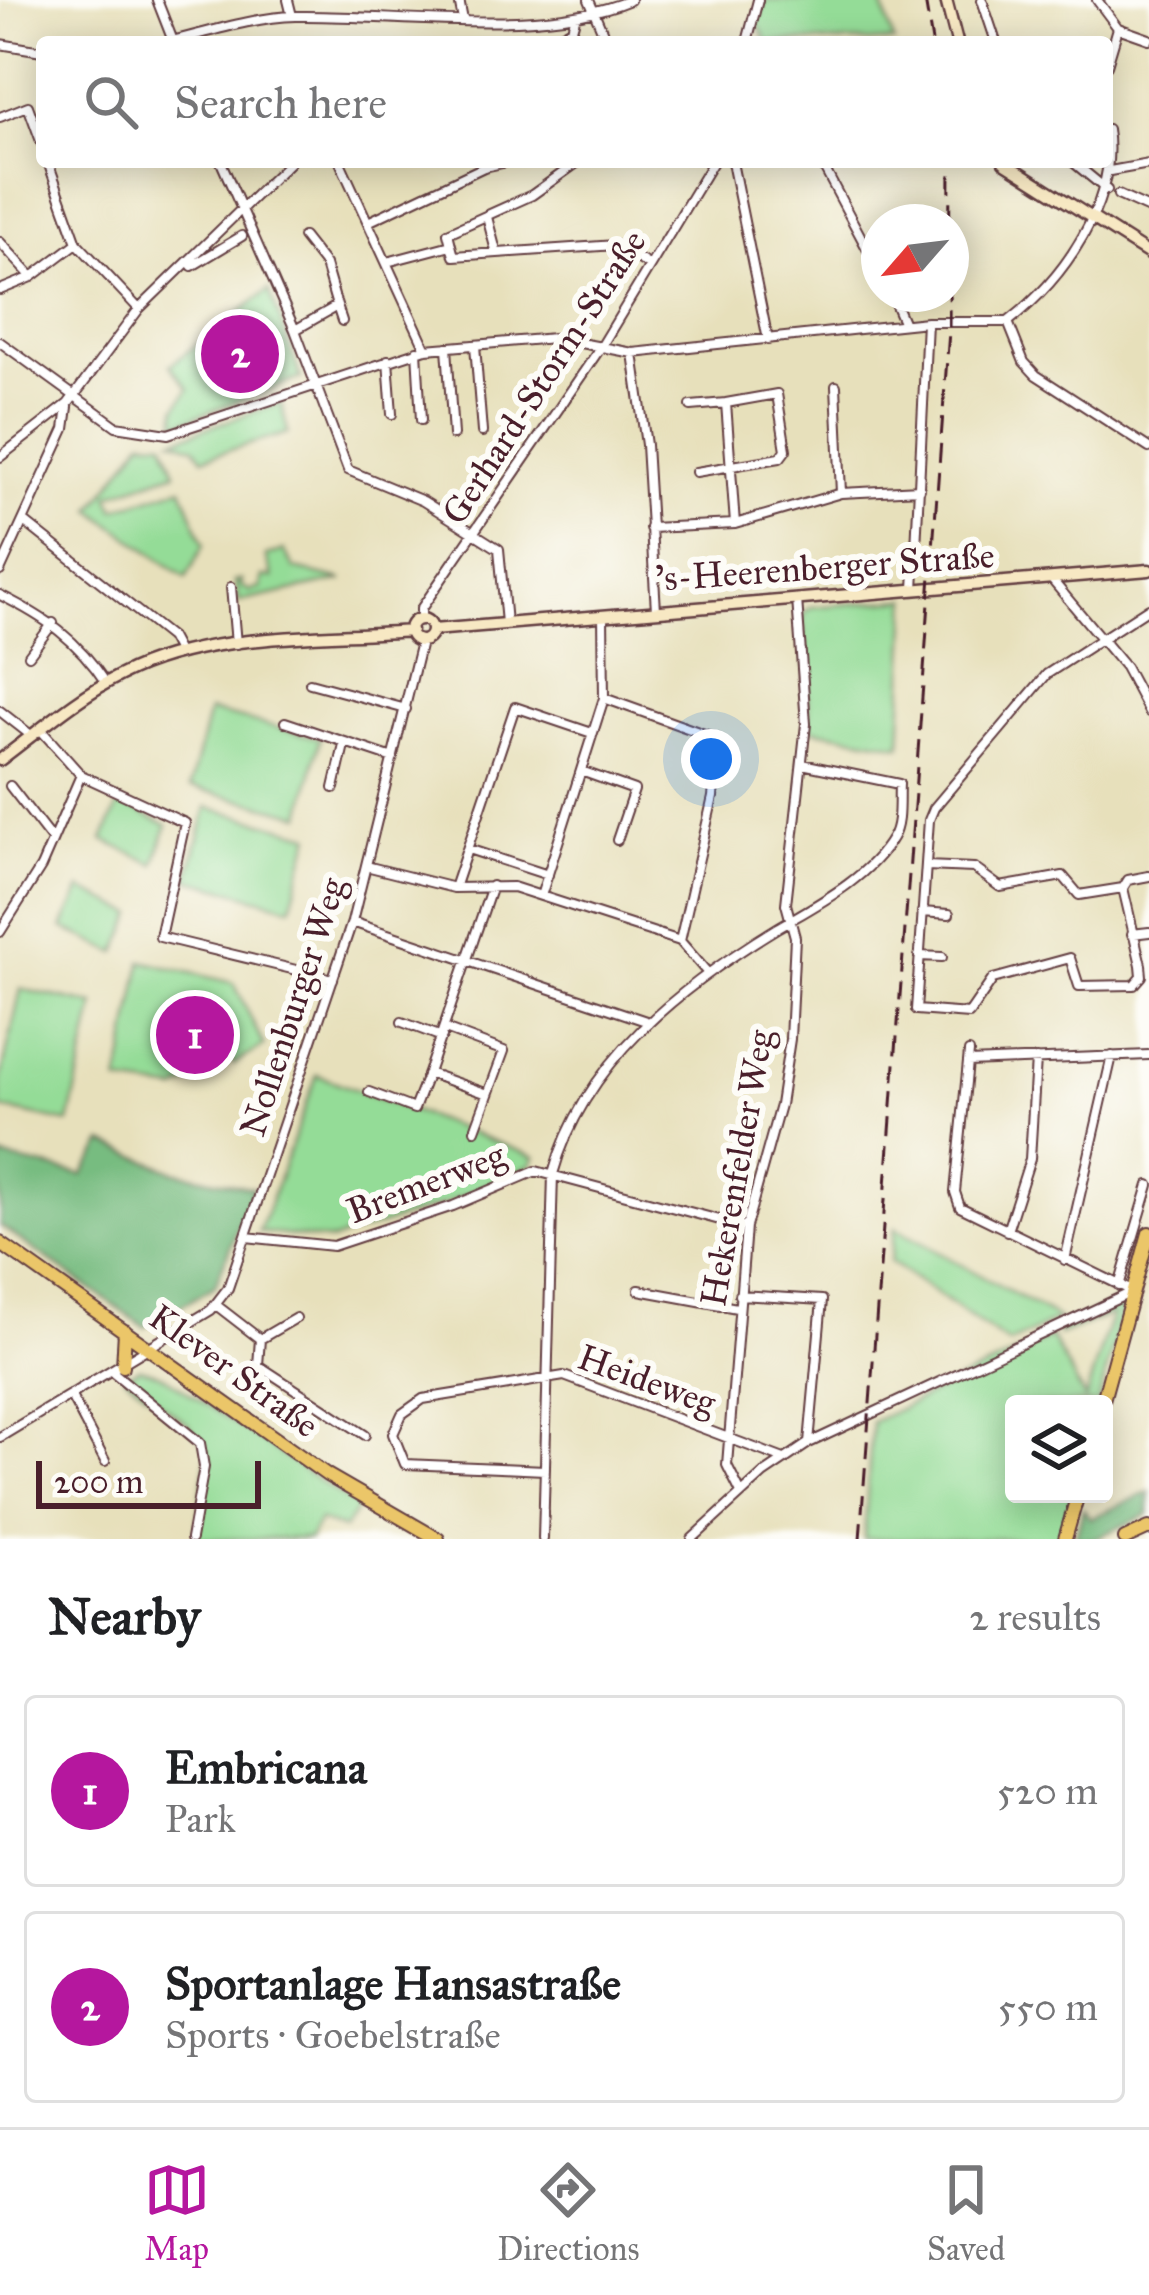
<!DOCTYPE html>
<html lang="en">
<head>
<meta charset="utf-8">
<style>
  :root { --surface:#fff; --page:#f6f6f6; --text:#202124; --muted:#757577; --line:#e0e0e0; --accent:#b5179e }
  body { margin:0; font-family:"IM FELL Great Primer",serif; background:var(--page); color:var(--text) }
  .controls { position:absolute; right:36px; bottom:36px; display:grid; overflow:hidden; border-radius:12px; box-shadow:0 6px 30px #0003 }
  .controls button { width:108px; height:108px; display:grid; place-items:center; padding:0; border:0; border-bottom:3px solid var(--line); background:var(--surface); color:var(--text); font:60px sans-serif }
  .compass { position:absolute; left:861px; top:204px; width:108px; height:108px; border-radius:50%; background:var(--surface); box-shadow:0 6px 30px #0003; rotate:242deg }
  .scale { position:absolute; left:36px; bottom:30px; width:225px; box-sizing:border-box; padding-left:12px; border:6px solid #4a1f2b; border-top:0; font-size:33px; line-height:42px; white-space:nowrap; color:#4a1f2b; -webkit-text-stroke:9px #fdfcf7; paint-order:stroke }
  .you { position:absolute; left:711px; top:759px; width:42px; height:42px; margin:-30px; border:9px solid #fff; border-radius:50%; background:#1a73e8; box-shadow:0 0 0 18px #1a73e833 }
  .badge { display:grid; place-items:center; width:78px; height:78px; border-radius:50%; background:var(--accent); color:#fff; font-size:39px; font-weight:700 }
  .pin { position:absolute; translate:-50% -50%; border:6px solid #fff; box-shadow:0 3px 12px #0006 }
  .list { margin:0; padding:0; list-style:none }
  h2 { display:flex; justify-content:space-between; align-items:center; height:156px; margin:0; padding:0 48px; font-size:51px }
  h2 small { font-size:39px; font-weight:400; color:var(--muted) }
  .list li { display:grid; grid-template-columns:78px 1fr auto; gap:36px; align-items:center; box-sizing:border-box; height:192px; margin:0 24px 24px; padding:0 24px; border:3px solid var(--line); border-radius:12px }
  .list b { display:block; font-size:45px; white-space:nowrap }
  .list p { margin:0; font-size:39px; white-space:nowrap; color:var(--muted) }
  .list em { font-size:39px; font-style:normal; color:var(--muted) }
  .icon { flex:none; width:66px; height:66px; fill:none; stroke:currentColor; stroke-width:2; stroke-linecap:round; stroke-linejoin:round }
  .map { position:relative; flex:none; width:1149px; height:1539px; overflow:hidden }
  .search { position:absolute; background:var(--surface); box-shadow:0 6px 30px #0003; left:36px; right:36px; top:36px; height:132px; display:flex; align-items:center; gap:30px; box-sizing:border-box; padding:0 42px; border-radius:12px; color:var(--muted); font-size:45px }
  .sheet { height:588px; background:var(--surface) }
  nav { display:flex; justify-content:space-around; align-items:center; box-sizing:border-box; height:168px; border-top:3px solid var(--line); background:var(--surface); font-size:33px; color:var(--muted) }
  nav a { display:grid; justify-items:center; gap:6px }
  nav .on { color:var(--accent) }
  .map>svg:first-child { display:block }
</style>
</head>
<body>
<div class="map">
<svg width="1149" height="1539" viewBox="0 0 1149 1539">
  <rect width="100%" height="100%" fill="#fdfcf7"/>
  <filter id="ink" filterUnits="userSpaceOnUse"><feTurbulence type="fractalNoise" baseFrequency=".00833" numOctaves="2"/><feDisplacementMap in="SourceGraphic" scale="24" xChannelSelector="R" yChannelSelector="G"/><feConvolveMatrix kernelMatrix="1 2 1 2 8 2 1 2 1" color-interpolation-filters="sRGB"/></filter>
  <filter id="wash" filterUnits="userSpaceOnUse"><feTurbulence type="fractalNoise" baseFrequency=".004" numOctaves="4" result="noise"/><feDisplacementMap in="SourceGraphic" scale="48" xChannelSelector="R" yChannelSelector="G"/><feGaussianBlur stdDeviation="2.7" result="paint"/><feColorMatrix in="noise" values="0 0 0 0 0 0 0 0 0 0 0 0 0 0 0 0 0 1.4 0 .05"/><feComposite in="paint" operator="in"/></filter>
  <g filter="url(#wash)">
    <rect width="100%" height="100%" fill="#e7e0bb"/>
    <path fill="#94dc97" stroke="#6f7e61" stroke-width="3" d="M765,0H881L894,42H767L757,23Z
      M269,290L301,378L176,424V408L189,389L170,365Z
      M281,403L288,433L203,458L195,447L173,439Z
      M143,440L164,441L176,472L109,495L115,509L182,487L204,545L186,578L92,510Z
      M284,550L295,569L343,580L239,602L235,581L242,580L241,586L250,591L261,588L262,577L273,578L266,556Z
      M908,599L901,745L810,729L803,613L812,607Z
      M209,711L320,738L302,815L190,787Z
      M120,802L167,825L155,864L103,840Z
      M207,807L311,835L291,907L188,879Z
      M81,889L134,914L117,953L63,928Z
      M142,961L234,983L264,1046L234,1064L229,1057L177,1091L119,1083Z
      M21,989L95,1005L69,1123L0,1108V1082Z
      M317,1075L535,1157L532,1165L442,1205L332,1241L259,1232Z
      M895,1228L1059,1319L1009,1344L890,1262Z
      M1119,1301L1124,1304L1098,1404H1014V1494H1073L1061,1539H864L872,1422L1051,1337L1085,1399L1112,1314L1059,1335L1057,1329Z
      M139,1368L161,1374L358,1507L344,1529L319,1521L309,1539H195L208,1450L188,1424L124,1376Z"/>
    <path fill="#77bc80" stroke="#606e56" stroke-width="3" d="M104,1143L173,1171L253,1188L215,1286L145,1327L0,1226V1157L83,1175Z
      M1149,1492V1514L1093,1539H1075L1083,1509L1091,1518Z"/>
  </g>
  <g filter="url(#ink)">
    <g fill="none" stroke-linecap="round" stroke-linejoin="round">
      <g stroke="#623c41" stroke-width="12">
        <path id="street" d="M157,0L173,41
          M288,0L292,16
          M459,0L463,20
          M589,0L607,42
          M982,0L996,42
          M1097,0L1118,28L1149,39
          M168,42C209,32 254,17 296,16C396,14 539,38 630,0
          M548,42L572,29L576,15
          M747,42L758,0
          M0,44L42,51
          M1107,65L1118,28
          M0,117L28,106L42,144
          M48,162L77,243L139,309
          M221,162L295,330L348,470L423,501L499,549L506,623
          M340,162L426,349
          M732,162L768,340
          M821,162L879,271
          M1073,162L1107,190
          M1110,171L1149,164
          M1118,195L1149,209
          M487,217L496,251
          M368,222L484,167L507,162
          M0,242L32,277
          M451,245L454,256L616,245L650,266
          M387,262L451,245L448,233L532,195L578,162
          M192,266L242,236
          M0,290L32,277L77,243
          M891,294L904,324
          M337,306L342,321
          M1008,322L1024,362L1036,375L1149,448
          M295,330L337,306L325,265L303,237
          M0,342L116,426L168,434L426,349L554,338L633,353L927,322H1008C1065,278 1118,201 1107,129
          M475,345L482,432
          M447,347L453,435
          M417,351L421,420
          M633,353L646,445L656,610
          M388,360L392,414
          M836,386L841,493
          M691,406L726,403
          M0,457L68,404L139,309L290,162
          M696,472L780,458L786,450L777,394L726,403L735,524
          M25,522L170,637L179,654
          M650,528L735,524L841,493L920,489
          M0,571L65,429L68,407
          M1052,580L1125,667L1149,712
          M231,587L236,644
          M914,590L927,322
          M0,595C46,618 77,639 106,683
          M421,619V609L601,347L713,162
          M29,655L53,623
          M310,683L406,709
          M604,698L718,739L713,797L680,941
          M0,711L32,736
          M285,722L393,758
          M40,729L81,775L185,823L160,937L333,979
          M581,771L634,790L617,840
          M10,786L52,840
          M334,788L344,745
          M468,849L548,875
          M366,866L454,888L513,887L680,941L706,971
          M926,866L974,868L1000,887L1063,876L1079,895L1123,888L1128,880L1149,876
          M454,888L515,707L592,733
          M1123,888L1141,965L1142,976L1134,985L1079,986L1070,958L993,979L969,1014L916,1010L929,820L934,808L1047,674L1149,608
          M541,896L604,698L603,615
          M922,912L949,914
          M352,922L649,1022
          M0,932L41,867L81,775
          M1132,934L1149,932
          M919,956L942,957
          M402,1022L442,1037
          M445,1029L504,1051L475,1130
          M969,1052L955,1192L960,1207L1132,1291
          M968,1062L1149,1055
          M369,1092L414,1109L428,1073
          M488,1094L428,1073L492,886
          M1007,1231L1030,1159L1036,1059
          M246,1237L333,1246L453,1206L536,1171L746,1227
          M1065,1260L1112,1056
          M1119,1286L1149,1185
          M639,1290L737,1308
          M739,1295L822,1300L809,1443
          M216,1305L260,1339L258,1365L365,1435
          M260,1339L296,1318
          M113,1372L200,1443L204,1467L191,1539
          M72,1398L105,1461
          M0,1437L211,1310L228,1288L352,922L421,642
          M545,1470L405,1464L393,1434L402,1414L423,1399L564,1376L784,1459
          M741,1493L727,1465L746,1227L780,1105L790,1039L795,937L786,904L806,724L797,599
          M543,1539L553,1174C584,1061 682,986 777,928C816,905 868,879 892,838C901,824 898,800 899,784L802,764
          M692,1539L763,1474L809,1443L1132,1292"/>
      </g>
      <g stroke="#623c41" stroke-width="15">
        <path id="secondary" d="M946,0L957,42
          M1004,162L1149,254
          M410 630a11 11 0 1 1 22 0a11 11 0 1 1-22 0Z
          M433,630L1149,570
          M0,760C39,731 77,697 121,675C205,632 318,638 411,631"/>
      </g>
      <g stroke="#623c41" stroke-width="16">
        <path id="primary" d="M0,1243L327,1475L438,1539
          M123,1366L125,1331
          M1102,1404L1149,1233
          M1065,1539L1078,1494
          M1125,1539L1149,1528"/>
      </g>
      <use href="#street" stroke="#fff" stroke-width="8"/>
      <use href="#secondary" stroke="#f7e8c3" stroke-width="10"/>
      <use href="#primary" stroke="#ebc669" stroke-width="12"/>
      <path stroke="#4a1f2b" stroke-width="3" stroke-dasharray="18 9" stroke-linecap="butt" d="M925,0L932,42
        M860,1539L949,331L950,162"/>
    </g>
  </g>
  <g text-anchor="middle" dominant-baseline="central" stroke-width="12" stroke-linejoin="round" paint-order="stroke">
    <g font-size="36" fill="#4a1f2b" stroke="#fdfcf7">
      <text transform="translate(544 377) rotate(-57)">Gerhard-Storm-Straße</text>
      <text transform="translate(825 567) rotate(-4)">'s-Heerenberger Straße</text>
      <text transform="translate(293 1007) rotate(-72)">Nollenburger Weg</text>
      <text transform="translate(737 1168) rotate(-80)">Hekerenfelder Weg</text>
      <text transform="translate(426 1183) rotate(-21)">Bremerweg</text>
      <text transform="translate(234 1371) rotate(36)">Klever Straße</text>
      <text transform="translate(647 1380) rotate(20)">Heideweg</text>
    </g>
  </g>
</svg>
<div class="controls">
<button><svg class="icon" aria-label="layers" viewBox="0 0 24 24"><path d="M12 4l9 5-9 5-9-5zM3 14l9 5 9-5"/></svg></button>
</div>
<svg class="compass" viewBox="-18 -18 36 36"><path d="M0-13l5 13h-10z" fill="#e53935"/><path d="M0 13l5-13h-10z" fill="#757577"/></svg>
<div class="scale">200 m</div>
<div class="you"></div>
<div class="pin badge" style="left:195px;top:1035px">1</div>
<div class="pin badge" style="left:240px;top:354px">2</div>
<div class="search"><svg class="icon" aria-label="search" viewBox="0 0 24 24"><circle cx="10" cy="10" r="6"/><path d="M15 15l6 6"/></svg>Search here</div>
</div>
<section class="sheet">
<h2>Nearby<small>2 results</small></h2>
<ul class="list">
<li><span class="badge">1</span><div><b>Embricana</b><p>Park</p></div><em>520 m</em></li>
<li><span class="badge">2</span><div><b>Sportanlage Hansastraße</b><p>Sports · Goebelstraße</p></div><em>550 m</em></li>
</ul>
</section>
<nav>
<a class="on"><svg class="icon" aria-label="map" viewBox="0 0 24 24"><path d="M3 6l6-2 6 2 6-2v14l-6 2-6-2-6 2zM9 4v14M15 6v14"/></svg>Map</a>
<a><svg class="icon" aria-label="directions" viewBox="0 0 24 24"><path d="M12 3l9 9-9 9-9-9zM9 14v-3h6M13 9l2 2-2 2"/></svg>Directions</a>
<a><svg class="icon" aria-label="saved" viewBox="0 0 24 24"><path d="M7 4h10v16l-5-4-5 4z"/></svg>Saved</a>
</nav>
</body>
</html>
